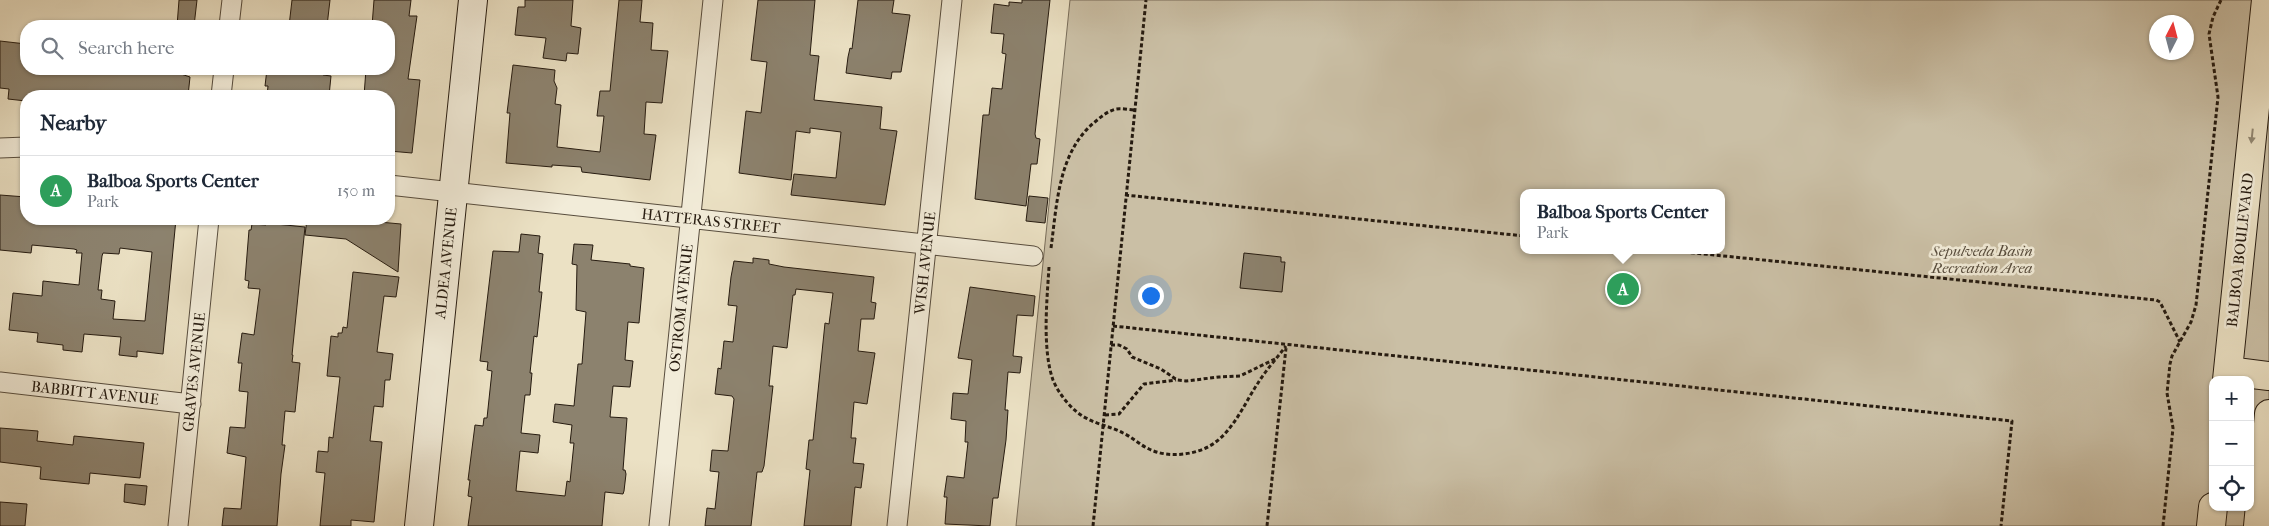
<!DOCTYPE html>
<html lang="en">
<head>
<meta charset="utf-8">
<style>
  :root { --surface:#fff; --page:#f2f2f3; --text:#1f2937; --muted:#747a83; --line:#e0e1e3; --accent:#0f766e }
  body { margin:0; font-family:"IM FELL French Canon",serif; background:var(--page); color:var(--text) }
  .controls { position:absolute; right:15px; bottom:15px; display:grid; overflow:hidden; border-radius:10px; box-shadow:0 1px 4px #0004 }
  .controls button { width:45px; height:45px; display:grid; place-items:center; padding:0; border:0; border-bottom:1px solid var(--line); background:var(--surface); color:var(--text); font:25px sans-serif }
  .compass { position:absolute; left:2149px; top:15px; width:45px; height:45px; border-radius:50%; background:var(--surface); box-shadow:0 1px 4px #0004; rotate:6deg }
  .you { position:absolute; left:1150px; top:295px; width:18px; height:18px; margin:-12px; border:4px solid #fff; border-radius:50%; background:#1a73e8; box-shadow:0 0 0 8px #1a73e833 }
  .badge { display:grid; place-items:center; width:32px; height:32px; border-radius:50%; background:var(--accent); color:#fff; font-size:16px; font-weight:700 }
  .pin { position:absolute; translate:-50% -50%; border:2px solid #fff; box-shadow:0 1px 5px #0006 }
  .popup { position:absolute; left:1520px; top:189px; width:205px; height:65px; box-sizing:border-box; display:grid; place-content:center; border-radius:10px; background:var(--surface); filter:drop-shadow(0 1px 4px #0005); font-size:16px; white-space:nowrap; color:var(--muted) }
  .popup b { font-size:19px; color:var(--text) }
  .popup::after { content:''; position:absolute; left:50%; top:100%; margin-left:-10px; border:10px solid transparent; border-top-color:var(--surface) }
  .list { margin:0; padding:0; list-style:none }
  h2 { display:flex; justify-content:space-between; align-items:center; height:65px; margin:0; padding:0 20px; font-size:21px }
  h2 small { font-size:16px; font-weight:400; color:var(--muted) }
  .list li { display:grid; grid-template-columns:32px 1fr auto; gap:15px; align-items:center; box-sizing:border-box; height:70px; padding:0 20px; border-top:1px solid var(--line) }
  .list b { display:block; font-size:19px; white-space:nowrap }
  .list p { margin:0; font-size:16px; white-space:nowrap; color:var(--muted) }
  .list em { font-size:16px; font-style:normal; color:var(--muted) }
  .icon { flex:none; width:28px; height:28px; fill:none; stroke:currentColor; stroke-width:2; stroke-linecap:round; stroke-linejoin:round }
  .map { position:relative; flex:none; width:2269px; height:526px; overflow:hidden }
  .search { position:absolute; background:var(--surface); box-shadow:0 1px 4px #0004; left:20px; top:20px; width:375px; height:55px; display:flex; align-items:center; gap:12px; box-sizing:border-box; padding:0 18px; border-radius:20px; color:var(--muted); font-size:19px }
  .panel { position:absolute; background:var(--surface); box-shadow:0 1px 4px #0004; left:20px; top:90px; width:375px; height:135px; border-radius:20px }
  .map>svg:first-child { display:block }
</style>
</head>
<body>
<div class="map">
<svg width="2269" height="526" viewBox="0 0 2269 526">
  <rect width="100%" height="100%" fill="#ebe1c4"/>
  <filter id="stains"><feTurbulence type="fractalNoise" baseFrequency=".004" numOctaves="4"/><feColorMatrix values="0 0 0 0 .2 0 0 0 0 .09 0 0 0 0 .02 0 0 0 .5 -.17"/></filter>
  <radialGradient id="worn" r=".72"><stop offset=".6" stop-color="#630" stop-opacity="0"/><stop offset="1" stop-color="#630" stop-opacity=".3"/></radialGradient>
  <path fill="#cabfa5" stroke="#786d5a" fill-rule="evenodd" d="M1070,0H2269V526H1016ZM2156,22H2186V52H2156ZM1524,193H1722V250H1524ZM2213,380H2250V507H2213Z"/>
  <path fill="#8c826e" stroke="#261b10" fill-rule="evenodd" d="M179,0H197L194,26H177Z
    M292,0H330L327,26H289Z
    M374,0H411L409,16H417L408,79L420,80L412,153L389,151V96H364L366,69H389V26H372Z
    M525,0H573L571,26L581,28L578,54L567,53L566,61L543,58L546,38L515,35L518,7H525Z
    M619,0H642L640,22L653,23L651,50L668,51L662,103L646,102L644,134L656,135L650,180L582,172L581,167L552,165V167L506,163L510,113H507L513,65L555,70L554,81L557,88L555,104L561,105L557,147L600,152L604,116H597L600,91H610Z
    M758,0H815L810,55L819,56L814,100L882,107L880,129L897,131L885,205L791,195L794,174L836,178L841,132L810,128V133L796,131L791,180L739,173L746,111L761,113L767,62L751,60Z
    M858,0H894L892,13L910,15L901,72H892L891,79L846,73L848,57L850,48L852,49Z
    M1022,0H1050L1035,134L1036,138L1040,139L1037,164H1031L1026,206L975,199L983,115H989L992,88L1002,89L1006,54L1002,53L1004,34L991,33L994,4L1009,6V2L1022,3Z
    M0,41L26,44V69H142L178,73L190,77L188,96H97L56,91V96H26V101L8,99L9,89L0,88Z
    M267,69H323V75L331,76L329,96H267L268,86H265Z
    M0,195L26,197V219H176L163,354L137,351V357L119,355L121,337L84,334L82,352L63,350V345L37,342L38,333L9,330L13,293L42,296L43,281L79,285L82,253H76L77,250L74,249L32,245L31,253L0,250ZM120,248L152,252L145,321L113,319L115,301L101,299L102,290H98L102,256L103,253L119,254Z
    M1029,196L1048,198L1045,223L1026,221Z
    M307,219H346L401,224L398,272L346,239L305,235Z
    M266,223L305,227L292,355H293L292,362L300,363L295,412L285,411L282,445H285L281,474L277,526H222L224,508L241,509L246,457L227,453L230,427L245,428L248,392L239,391L242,363H238L242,333L254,335L260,289L248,288L249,281L245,280L249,230H251L252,224L266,225Z
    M521,234L540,236L538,253L543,254L539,292H542L537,337L534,336L530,373H532L530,395H525L521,433L540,435L538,453L520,451L516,491L565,496L567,481L570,482L574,443H570L572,425L553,422L555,404L574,406L578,364H582L586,312L576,310L577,265L572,264L574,244L593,245L591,260L630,264V266L644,268L639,323L628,322L625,360L633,361L630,387L613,386L610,417L627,418L623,470H625L626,474L624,491L623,494L605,492L602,526H468L472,497L468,496L470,480H468L475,425L483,426L484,418H487L492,371L487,370L488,362L480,361L493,251L519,252Z
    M1244,253L1281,257V262H1285L1282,292L1240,288Z
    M753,258L769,260V264L784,267L874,277L871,302L876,303L874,319H861L858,351L875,353L867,404L854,402L851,438H856L853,463L864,464L861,488L855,487L851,526H804L810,470L806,469L809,440H813L825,323L829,324L833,293L796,289L795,295H793L787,348L773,346L769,386H773L764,466L762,472H757L751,526H705L707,508L715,509L719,472L710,471L712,450L728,451L734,399L732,396L715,394L718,368L721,369L724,341L733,342L737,306L728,305L731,277L734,261L753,263Z
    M353,272L399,277L396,297L384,296L377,352L393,354L390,380H385L383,407L374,406L370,441L382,442L374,522L351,520V526H320L325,473L316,472L318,451L328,452L329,437L333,438L340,377L327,376L331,336L338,337V333H342L343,327L347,328Z
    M970,287L1035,296L1033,316L1017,315L1013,356L1022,357L1020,373L1008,372L1005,410H1008L1006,440L998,498H993L990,526L945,524L947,497H944L947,476L964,478L968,442H965L966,421L951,419L953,393L968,394L972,360L958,358Z
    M0,428L38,431L37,441L73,445L74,436L144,443L140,478L90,473L89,484L40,479L41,467L0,462Z
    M125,484L147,486L145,505L124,502Z
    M0,502L27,504L25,526H0Z"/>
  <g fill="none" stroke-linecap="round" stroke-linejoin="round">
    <g stroke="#574c3d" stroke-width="21">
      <path id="street" d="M229,26L232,0
        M221,96L224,69
        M0,148L26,147
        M389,185L1033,256
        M0,382L191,404
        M178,526L209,219
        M659,526L713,0
        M897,526L952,0"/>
    </g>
    <g stroke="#261b10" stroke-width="30">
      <path id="secondary" d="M419,526L473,0"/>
    </g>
    <g stroke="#261b10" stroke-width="30">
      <path id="primary" d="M2228,371L2269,376
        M2227,380L2266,0
        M2211,526L2213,507
        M2258,526L2269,414"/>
    </g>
    <path stroke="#261b10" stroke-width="3" stroke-dasharray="4 2.5" stroke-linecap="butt" d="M1125,195L1524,236
      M1051,248C1057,204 1058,151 1096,121C1102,116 1108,111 1116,109C1122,108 1129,110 1135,110
      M1665,250L2156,300L2160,302L2180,342
      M1049,267C1047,300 1042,349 1053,380C1059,395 1074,413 1088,419C1099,425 1112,427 1123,433C1132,437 1140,445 1149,449C1169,459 1200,455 1217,441C1235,427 1246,401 1258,383C1266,370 1277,358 1286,346
      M1113,326L2012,421L2001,526
      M1111,345H1119L1127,349L1132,357L1161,369L1177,380L1186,381L1219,377L1240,376L1275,359
      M1105,415L1119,414L1144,384L1176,380
      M1093,526L1146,0
      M1267,526L1286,348
      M2163,526L2173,428L2167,393L2170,364L2172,356L2191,322L2196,305L2218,97L2209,34L2213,17L2221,0"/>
    <use href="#street" stroke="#f2ecd9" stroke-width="19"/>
    <use href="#secondary" stroke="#f2ecd9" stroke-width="28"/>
    <use href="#primary" stroke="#ebe1c4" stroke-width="28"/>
  </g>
  <defs><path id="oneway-solid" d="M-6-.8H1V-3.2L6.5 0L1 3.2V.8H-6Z" transform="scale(1.25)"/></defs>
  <use fill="#928873" href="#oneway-solid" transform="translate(2252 136) rotate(96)"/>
  <g text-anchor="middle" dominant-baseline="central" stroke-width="5" stroke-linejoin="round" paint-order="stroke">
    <g font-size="15" fill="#261b10" stroke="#f2ecd9">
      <text transform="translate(711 221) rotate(6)">HATTERAS STREET</text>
      <text transform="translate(2240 250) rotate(-84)">BALBOA BOULEVARD</text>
      <text transform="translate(446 263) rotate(-84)">ALDEA AVENUE</text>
      <text transform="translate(925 263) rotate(-84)">WISH AVENUE</text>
      <text transform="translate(681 308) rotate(-84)">OSTROM AVENUE</text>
      <text transform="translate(194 372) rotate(-84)">GRAVES AVENUE</text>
      <text transform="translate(95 393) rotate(6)">BABBITT AVENUE</text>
    </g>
    <g font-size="15" font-style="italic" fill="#574c3d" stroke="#f2ecd9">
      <text x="1982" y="251">Sepulveda Basin<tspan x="1982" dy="17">Recreation Area</tspan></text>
    </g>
  </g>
  <rect width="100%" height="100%" filter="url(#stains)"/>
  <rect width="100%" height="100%" fill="url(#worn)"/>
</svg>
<div class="controls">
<button>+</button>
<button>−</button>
<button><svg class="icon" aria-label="locate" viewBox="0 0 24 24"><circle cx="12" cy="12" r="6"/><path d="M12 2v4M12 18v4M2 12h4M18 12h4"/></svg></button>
</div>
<svg class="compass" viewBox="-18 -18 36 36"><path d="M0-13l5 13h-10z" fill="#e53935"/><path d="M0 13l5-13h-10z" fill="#747a83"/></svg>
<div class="you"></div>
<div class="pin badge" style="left:1623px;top:289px;background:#2e9e5b">A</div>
<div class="popup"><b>Balboa Sports Center</b>Park</div>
<div class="search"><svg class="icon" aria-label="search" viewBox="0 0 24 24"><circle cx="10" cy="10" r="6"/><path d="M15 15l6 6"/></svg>Search here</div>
<section class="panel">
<h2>Nearby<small></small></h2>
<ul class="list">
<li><span class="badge" style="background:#2e9e5b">A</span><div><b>Balboa Sports Center</b><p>Park</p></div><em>150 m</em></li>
</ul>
</section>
</div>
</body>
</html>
